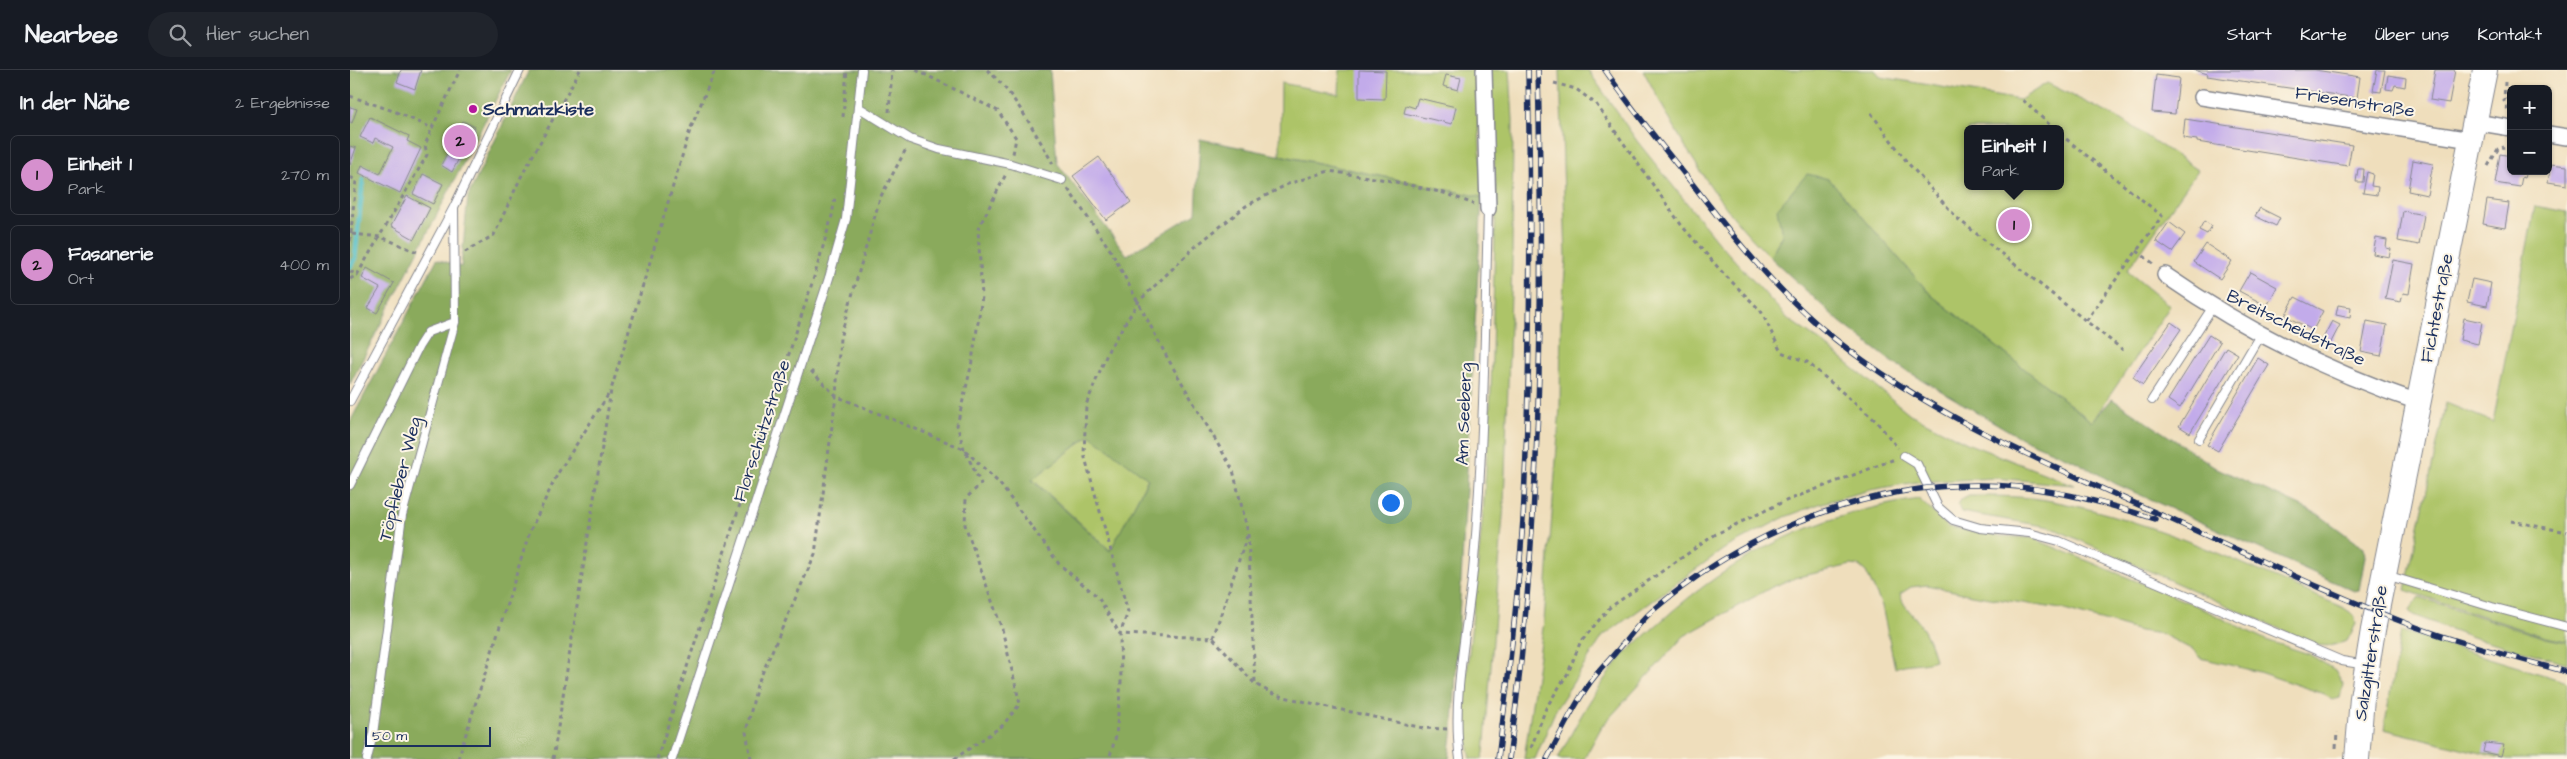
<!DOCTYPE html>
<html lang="de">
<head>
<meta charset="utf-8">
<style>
  :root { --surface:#171b24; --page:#20242c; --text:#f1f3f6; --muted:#9ea1a6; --line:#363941; --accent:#d690ce }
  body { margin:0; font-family:"Architects Daughter",sans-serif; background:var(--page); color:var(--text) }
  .controls { position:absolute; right:15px; top:15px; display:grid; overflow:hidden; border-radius:8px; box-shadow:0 1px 4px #0004 }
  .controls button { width:45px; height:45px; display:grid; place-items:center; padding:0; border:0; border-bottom:1px solid var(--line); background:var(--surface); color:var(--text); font:25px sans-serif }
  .scale { position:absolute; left:15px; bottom:12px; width:126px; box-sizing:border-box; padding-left:5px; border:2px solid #1b2f5e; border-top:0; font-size:14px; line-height:18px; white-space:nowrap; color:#1b2f5e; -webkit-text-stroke:4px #fcf5e5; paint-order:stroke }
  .you { position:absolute; left:1040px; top:432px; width:18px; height:18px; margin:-12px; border:4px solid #fff; border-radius:50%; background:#1a73e8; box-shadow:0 0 0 8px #1a73e833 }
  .badge { display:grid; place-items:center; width:32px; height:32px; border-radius:50%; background:var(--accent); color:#111; font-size:16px; font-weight:700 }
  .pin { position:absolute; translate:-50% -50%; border:2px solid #fff; box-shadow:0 1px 5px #0006 }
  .popup { position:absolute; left:1614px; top:55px; width:100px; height:65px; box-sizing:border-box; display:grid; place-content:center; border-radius:8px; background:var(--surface); filter:drop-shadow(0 1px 4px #0005); font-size:16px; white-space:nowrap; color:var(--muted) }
  .popup b { font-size:19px; color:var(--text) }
  .popup::after { content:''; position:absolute; left:50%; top:100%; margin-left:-10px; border:10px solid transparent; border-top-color:var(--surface) }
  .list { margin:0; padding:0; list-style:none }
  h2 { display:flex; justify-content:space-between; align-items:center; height:65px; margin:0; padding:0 20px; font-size:21px }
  h2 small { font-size:16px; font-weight:400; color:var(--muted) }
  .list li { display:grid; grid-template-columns:32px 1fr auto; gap:15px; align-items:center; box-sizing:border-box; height:80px; margin:0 10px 10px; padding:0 10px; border:1px solid var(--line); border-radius:8px }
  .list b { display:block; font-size:19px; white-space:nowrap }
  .list p { margin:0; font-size:16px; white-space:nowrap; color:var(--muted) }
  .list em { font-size:16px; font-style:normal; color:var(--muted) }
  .icon { flex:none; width:28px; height:28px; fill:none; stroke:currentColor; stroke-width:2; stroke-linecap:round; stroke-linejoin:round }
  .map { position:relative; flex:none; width:2217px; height:689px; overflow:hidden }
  header { display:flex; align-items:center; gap:30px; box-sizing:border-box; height:70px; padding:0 25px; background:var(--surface); border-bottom:1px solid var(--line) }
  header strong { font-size:24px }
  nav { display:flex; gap:28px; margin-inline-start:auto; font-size:18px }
  .search { width:350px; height:45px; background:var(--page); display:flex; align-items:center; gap:12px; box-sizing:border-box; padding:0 18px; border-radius:28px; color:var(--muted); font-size:19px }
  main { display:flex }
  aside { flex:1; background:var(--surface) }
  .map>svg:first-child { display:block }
</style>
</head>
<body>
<header>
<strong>Nearbee</strong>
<div class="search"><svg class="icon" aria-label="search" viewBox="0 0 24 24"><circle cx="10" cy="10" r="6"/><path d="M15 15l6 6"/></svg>Hier suchen</div>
<nav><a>Start</a><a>Karte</a><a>Über uns</a><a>Kontakt</a></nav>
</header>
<main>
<aside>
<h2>In der Nähe<small>2 Ergebnisse</small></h2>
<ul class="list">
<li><span class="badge">1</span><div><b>Einheit 1</b><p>Park</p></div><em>270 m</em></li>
<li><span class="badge">2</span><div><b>Fasanerie</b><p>Ort</p></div><em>400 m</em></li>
</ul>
</aside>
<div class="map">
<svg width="2217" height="689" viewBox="0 0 2217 689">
  <rect width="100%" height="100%" fill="#fcf5e5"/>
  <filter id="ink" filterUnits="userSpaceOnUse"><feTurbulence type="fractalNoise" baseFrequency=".02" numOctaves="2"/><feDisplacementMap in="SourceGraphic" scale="10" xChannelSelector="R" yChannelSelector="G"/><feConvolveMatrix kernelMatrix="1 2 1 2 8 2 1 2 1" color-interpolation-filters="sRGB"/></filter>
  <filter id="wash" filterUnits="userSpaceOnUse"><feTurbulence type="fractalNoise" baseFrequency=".0096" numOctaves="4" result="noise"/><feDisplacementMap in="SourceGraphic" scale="20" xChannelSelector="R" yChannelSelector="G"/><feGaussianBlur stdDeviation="1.12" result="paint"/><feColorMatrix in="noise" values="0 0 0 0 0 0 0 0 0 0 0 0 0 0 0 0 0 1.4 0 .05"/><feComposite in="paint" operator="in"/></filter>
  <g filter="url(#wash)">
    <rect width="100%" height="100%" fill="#efdebc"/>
    <path fill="#adc468" stroke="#647a63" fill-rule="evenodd" d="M990,0H1127L1132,127L930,85L931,13L989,24Z
      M1139,0H1160L1163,50L1162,194L1154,434L1134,683L1132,689H1121L1116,665L1114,633L1133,443L1141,322L1146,126Z
      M1210,0H1238L1287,71L1368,172L1438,249L1471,272L1560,344L1619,374L1724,415L1646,408L1567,412L1520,420L1472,433L1435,447L1374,479L1253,566L1206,639L1185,689H1174L1194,551L1210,337L1211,250L1216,189Z
      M1293,0H1525L1531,7L1670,30L1697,13L1772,50L1848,100L1777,201L1820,236L1742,352L1581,225L1479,109L1432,165L1420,187C1363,132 1330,69 1293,0ZM1618,59H1710V116H1618Z
      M2185,136L2217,142V571L2195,567L2055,520L2096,333L2143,352Z
      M741,365L798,408L761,481L682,409Z
      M1619,426C1646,426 1675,426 1702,431C1804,450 1899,497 1994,538L2004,545L2006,554L1997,571L1980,576L1966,575L1700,457L1611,442L1608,435L1611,430Z
      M1569,429L1598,457L1650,466L1682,468L1716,482L1847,536L1916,570L1959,584L1985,600L1993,614L1990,628L1982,630L1974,624L1909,602L1851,588L1843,580L1812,564L1790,561L1711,539L1621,525L1577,515L1561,517L1550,524C1553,536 1560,541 1567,550C1576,562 1582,576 1585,590C1571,595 1558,592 1545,598L1532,536L1516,502L1509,496L1501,495L1448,507L1422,517L1334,566L1252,656L1234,689H1208C1226,654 1246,616 1273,586C1284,574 1297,564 1309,553C1385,484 1467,444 1569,429Z
      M2069,527L2195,568L2217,572V593L2122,567L2063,545L2059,541Z
      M2051,561L2217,612V689H2155L2034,659Z"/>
    <path fill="#8aaa5c" stroke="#526c5d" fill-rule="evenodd" d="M0,0H161L0,314Z
      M179,0H700L707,93L777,185L846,143L850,69L1132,127L1103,657L1099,689H0V352L87,189L111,197L118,126ZM740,365L798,409L760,481L682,410Z
      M1457,104L1479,109L1581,225L1742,352L1762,329L1867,398L1968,444L2014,478L2015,487L2009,520L2004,521L1766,414L1723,390L1671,368L1542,292L1489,251L1420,187L1432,165L1427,139Z"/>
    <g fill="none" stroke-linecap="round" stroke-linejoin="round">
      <path stroke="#4cbbc4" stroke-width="5" d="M0,197L5,188L13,109"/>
    </g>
    <g id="blocks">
      <path fill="#c2abea" d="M51,0H71L65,19L47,12Z
        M1009,0L1036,1L1035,29L1009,28Z
        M1844,0H1965L2010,7L2007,28L1857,6L1858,4Z
        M2027,0H2035L2031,22L2023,21Z
        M2085,0H2105L2099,33L2080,30Z
        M1096,5L1111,8L1108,20L1093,16Z
        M1806,5L1829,8L1825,44L1802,42Z
        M2038,5L2056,8L2055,17L2045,15L2043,20L2036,19Z
        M1068,28L1106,37L1102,54L1054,43L1056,35L1065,38Z
        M0,37L7,39L2,53L0,52Z
        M20,47L59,66L57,71L71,78L50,123L9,103L12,95L30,104L43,77L25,68L23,73L10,67Z
        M1835,49L2002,75L1998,96L1847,72V70L1833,68Z
        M113,51L125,57L102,102L91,95Z
        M0,76L6,78L0,95Z
        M2150,84L2161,86V101H2177L2175,108L2172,107L2170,117L2145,113Z
        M749,87L781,132L756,150L723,106Z
        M2063,90L2083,94L2077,125L2058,121Z
        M2201,94L2217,96V115L2198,112Z
        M2008,99H2014L2013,112H2006Z
        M2017,102L2023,104L2021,116L2028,117L2027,125L2013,123Z
        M73,104L93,114L83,134L63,124Z
        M57,126L80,138L64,169L41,156Z
        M2137,130L2159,133L2155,158L2133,154Z
        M1910,138L1930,148L1926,156L1905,146Z
        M2053,141L2074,145L2069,175L2048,171Z
        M1854,151L1862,156L1857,164L1849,160Z
        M1819,152L1835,164L1822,182L1806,171Z
        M2026,168L2037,170L2036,178L2041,179L2039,187L2023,184Z
        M1856,174L1882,191L1870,209L1844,192Z
        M2043,190L2064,194L2059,224L2053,223L2051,232L2035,229Z
        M17,198L44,213L27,243L18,238L30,218L12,208Z
        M1900,202L1927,217L1917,236L1889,221Z
        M2122,209L2141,213L2137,236L2117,232Z
        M1945,227L1973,241L1963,260L1935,246Z
        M1988,235L2001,237L2000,248L1986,245Z
        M2114,248L2132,252L2128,274L2110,270Z
        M1982,251L1990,255L1979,276L1971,272Z
        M2017,251L2037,255L2031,286L2011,282Z
        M1821,252L1831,259L1793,315L1783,307Z
        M1859,265L1870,272L1830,338L1818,330Z
        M1876,277L1888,284L1840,363L1829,356Z
        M1908,288L1919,295L1868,381L1857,375Z
        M2135,673L2154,675L2151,686L2133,682Z"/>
    </g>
  </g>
  <g filter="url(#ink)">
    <use href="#blocks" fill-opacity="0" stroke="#85868d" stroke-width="1"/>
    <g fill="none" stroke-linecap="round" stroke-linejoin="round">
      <g stroke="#85868d" stroke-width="10">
        <path id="lane" d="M508,37L560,69L589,79L661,94L712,110
          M1802,330L1862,238
          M0,331L104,137L170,0
          M1849,369L1910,265
          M1554,386L1567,394L1588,437L1603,450L1630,458L1679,463L1709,471L1992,591L2016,595
          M0,415L69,276L78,262L105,252
          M2036,505L2142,537L2217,557
          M17,689L23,664L52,445L105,252L104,137
          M322,689L479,208L496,149L512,0
          M1110,689C1101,625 1119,554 1124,490C1134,373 1135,256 1138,139"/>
      </g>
      <g stroke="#85868d" stroke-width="18">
        <path id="street" d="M1134,0L1138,139
          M1852,27L2121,70
          M2125,52L2161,58
          M2198,64L2217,67
          M1815,205C1893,259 1978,302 2068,332"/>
      </g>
      <g stroke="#85868d" stroke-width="26">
        <path id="primary" d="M2007,689L2012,628L2023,560L2135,0"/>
      </g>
      <path stroke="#85868d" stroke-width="3" stroke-dasharray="4 4" stroke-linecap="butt" d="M566,0L648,41L666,68L663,84
        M637,0C664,22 686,64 703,94
        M2155,12L2154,31L2159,42
        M1204,13L1226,19L1246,34L1332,156L1372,202L1411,241L1431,282L1457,292L1526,351L1548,378
        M0,26L46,42L82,58L110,0
        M1673,30L1704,59
        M539,42L542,0
        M1521,43L1557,92L1608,149L1736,251
        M493,47L497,0
        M1710,64L1812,146L1736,251L1773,280
        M2138,96L2148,79L2154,77
        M0,107L6,110L0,172
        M718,119L761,181L818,289L883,400L898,463L905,613
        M2,164L31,167L67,182
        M1787,181L1804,194
        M115,182L144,165L171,107L230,0
        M0,201L7,205L77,85L75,75L82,58
        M0,209L7,205
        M461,301L486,326L614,379L650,414L709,494L748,527L770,564L771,612L766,666L759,689
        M2161,451L2217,462
        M863,568L897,466
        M1097,659L1073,658L925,625L905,614L863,568L770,564L778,542L734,384L736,335L759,279L789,231L846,176L896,136L938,114L979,101L1037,110L1094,123L1124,134
        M1181,678L1196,638L1218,603L1230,573L1259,538L1366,464L1433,432L1545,389
        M1986,678L1987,662
        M108,689L180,461L208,403L260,322
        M203,689L261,320L340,60L365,0
        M307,689L465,204L482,146L485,127
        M401,689L396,662L407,615L465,484L486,326L490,268L530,128L556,79
        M604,689L652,656L670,634L652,559L615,455L616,428L631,414L614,379L607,355L621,297L632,227L628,159L656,104"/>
      <use href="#lane" stroke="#fff" stroke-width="8"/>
      <use href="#street" stroke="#fff" stroke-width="15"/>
      <use href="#primary" stroke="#fff" stroke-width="24"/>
      <g stroke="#1b2f5e" stroke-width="5.5">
        <path id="rail" d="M1255,0C1283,41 1314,78 1344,116C1387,172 1431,226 1486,270C1585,348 1696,393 1809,444C1894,482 1978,524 2066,557C2115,575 2166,588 2217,602
          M1148,689C1158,609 1168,529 1173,449C1181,299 1181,150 1178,0
          M1159,689C1191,460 1194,231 1188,0
          M1197,689C1210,665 1222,639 1237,617C1245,604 1257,593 1266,582C1278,569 1288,554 1301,542C1401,456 1537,404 1670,417C1717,422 1760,434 1805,449"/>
      </g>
      <use href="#rail" stroke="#fcf5e5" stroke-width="4" stroke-dasharray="11" stroke-linecap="butt"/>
    </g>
  </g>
  <circle fill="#b5179e" stroke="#fcf5e5" stroke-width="2" cx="123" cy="39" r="5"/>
  <g text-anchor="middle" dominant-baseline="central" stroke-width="4" stroke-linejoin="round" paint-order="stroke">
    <g font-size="18" fill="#1b2f5e" stroke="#fcf5e5">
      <text transform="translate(2005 32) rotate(9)">Friesenstraße</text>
      <text transform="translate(2087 238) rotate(-79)">Fichtestraße</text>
      <text transform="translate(1946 258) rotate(26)">Breitscheidstraße</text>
      <text transform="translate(1114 344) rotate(-88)">Am Seeberg</text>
      <text transform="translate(412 361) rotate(-72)">Florschützstraße</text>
      <text transform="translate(50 409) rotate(-76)">Töpfleber Weg</text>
      <text transform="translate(2021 583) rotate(-81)">Salzgitterstraße</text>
    </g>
    <g font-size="18" font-weight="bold" fill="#1b2f5e" stroke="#fcf5e5" text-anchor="start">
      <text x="133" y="39">Schmatzkiste</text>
    </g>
  </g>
</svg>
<div class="controls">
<button>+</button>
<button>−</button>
</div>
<div class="scale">50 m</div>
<div class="you"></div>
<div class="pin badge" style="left:1664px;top:155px">1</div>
<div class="popup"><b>Einheit 1</b>Park</div>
<div class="pin badge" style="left:110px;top:71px">2</div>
</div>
</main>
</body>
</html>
